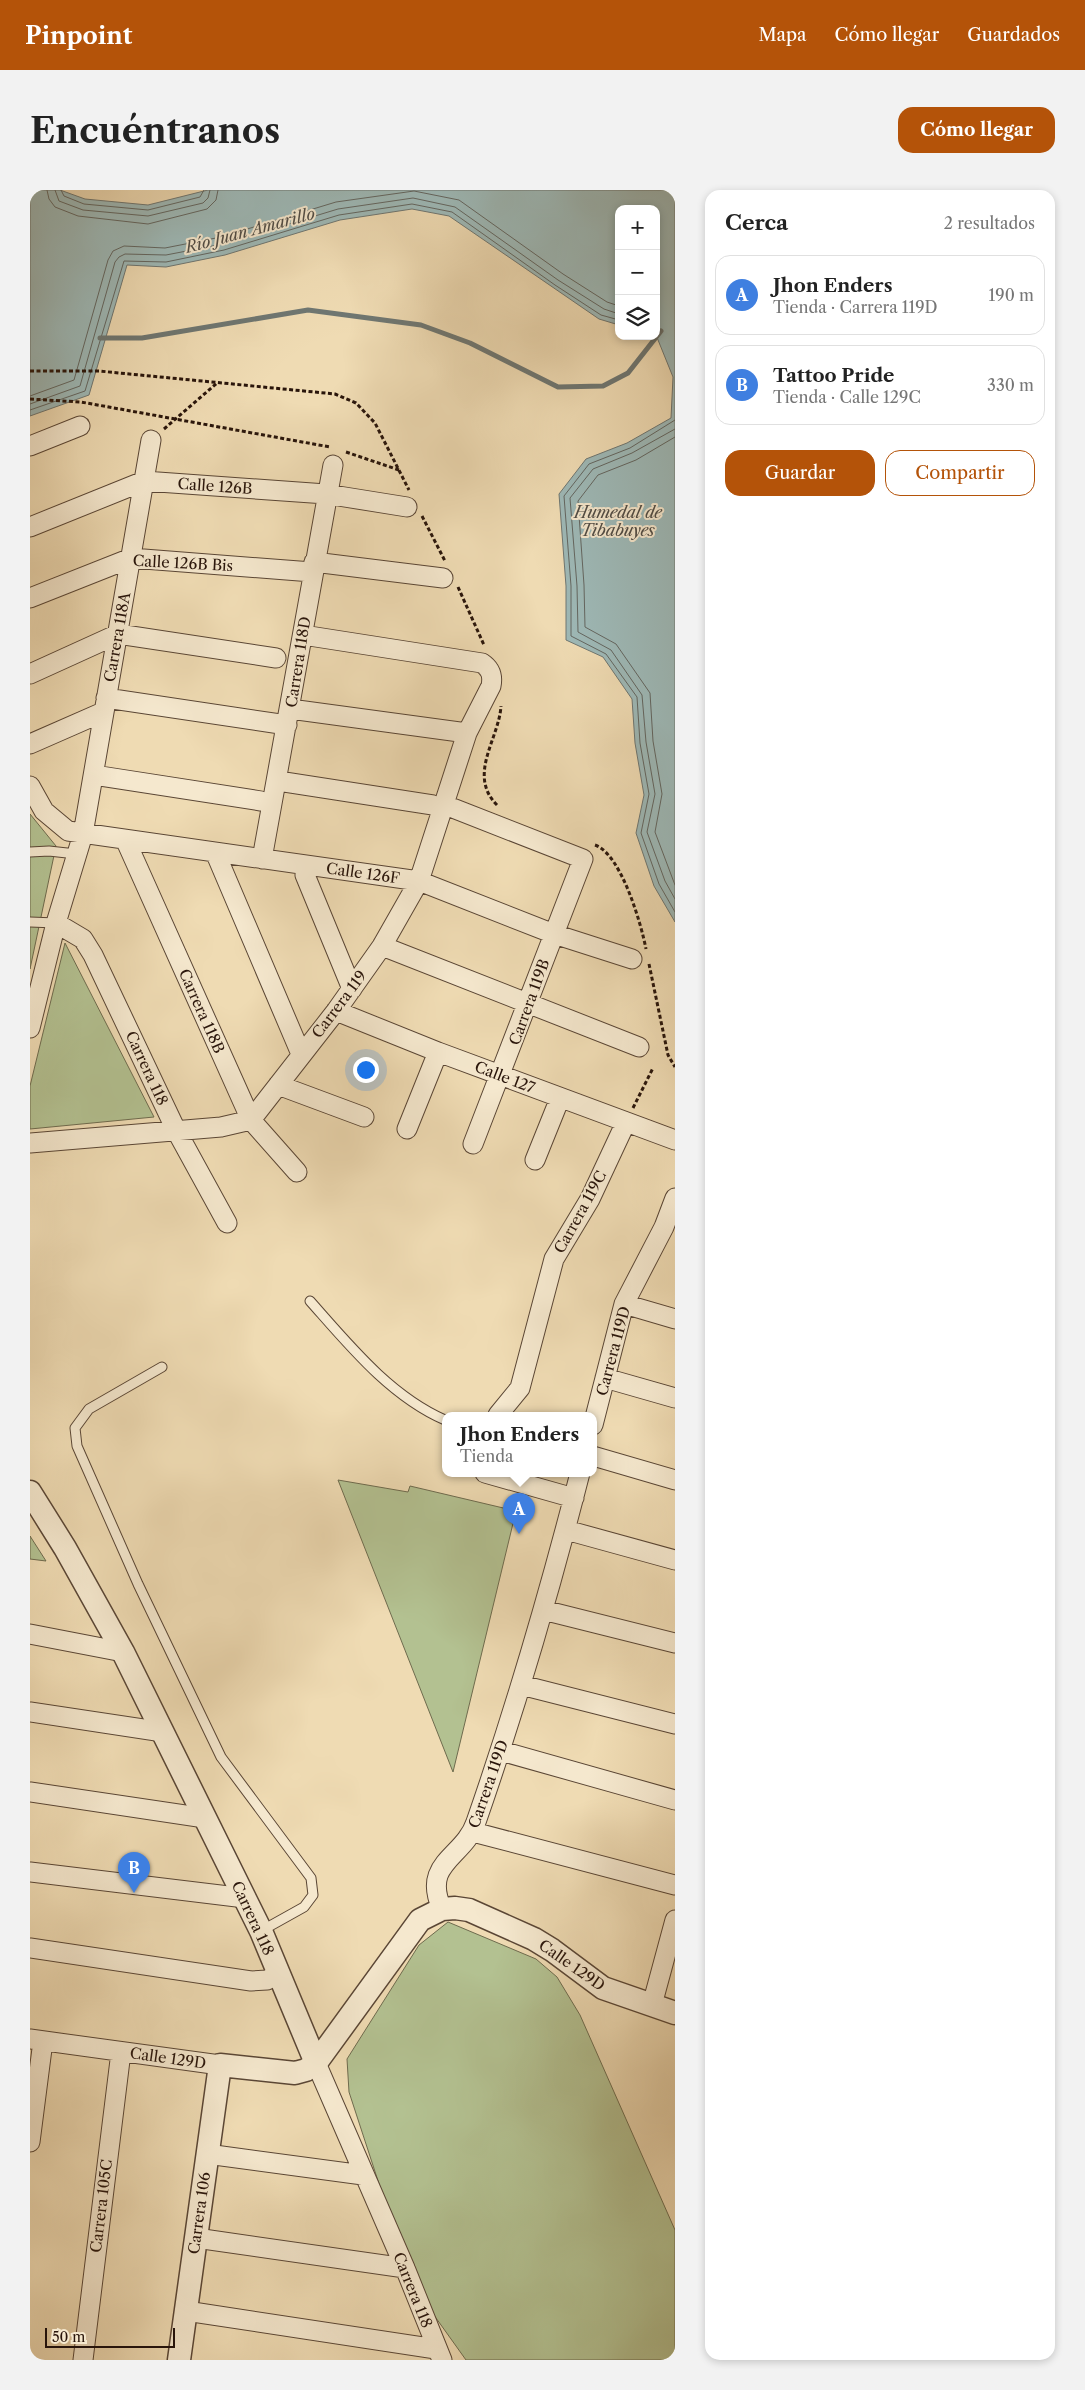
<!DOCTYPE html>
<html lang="es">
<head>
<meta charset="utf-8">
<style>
  :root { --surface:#fff; --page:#f2f2f2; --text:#222; --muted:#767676; --line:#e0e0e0; --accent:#b45309 }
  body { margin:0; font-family:"Libre Caslon Text",serif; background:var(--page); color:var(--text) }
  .controls { position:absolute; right:15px; top:15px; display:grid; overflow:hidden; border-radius:10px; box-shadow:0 2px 8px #0003 }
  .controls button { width:45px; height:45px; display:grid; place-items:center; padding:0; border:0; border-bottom:1px solid var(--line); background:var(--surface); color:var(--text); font:25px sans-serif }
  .scale { position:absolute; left:15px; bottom:12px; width:130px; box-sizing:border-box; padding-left:5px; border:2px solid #29150b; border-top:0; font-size:14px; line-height:18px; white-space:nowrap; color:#29150b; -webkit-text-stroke:4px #f5e8ce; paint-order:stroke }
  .you { position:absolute; left:335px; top:879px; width:18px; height:18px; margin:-12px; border:4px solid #fff; border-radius:50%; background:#1a73e8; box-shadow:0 0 0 8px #1a73e833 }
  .badge { display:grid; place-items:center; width:32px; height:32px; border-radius:50%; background:var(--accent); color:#fff; font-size:16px; font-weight:700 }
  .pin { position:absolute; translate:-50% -41px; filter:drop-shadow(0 1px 2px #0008) }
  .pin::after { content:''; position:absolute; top:26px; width:18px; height:15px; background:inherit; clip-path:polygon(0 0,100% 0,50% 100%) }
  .popup { position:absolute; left:412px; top:1222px; width:155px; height:65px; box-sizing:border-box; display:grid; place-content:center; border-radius:10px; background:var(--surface); filter:drop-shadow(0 1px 4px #0005); font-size:16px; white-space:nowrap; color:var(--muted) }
  .popup b { font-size:19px; color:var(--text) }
  .popup::after { content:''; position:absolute; left:50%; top:100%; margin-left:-10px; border:10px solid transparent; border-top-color:var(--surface) }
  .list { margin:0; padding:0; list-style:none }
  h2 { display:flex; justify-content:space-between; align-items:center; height:65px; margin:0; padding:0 20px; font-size:21px }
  h2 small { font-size:16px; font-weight:400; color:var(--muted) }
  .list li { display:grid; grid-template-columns:32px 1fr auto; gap:15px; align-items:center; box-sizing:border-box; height:80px; margin:0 10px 10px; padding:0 10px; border:1px solid var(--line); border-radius:15px }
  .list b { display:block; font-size:19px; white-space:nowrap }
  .list p { margin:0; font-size:16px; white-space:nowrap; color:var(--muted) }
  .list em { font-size:16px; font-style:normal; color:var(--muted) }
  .actions { display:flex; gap:10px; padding:15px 20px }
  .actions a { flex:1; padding:11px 0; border:1px solid var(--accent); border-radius:15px; text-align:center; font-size:18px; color:var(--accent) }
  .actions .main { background:var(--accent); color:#fff }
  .icon { flex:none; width:28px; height:28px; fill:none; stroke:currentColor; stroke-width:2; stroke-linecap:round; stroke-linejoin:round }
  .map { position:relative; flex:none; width:645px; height:2170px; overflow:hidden; border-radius:15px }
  header { display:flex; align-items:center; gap:30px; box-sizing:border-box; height:70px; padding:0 25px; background:var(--accent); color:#fff }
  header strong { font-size:24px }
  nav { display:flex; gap:28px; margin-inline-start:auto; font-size:18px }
  .intro { display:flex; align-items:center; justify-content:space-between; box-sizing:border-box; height:120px; padding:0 30px }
  h1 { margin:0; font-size:35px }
  .button { padding:12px 22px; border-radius:15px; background:var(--accent); color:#fff; font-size:18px; font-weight:700 }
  main { display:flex; gap:30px; padding:0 30px }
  aside { flex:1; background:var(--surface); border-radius:15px; box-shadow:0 2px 8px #0003 }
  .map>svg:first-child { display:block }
</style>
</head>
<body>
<header>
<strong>Pinpoint</strong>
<nav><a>Mapa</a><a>Cómo llegar</a><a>Guardados</a></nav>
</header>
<div class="intro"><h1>Encuéntranos</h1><a class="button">Cómo llegar</a></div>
<main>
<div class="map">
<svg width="645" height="2170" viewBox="0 0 645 2170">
  <rect width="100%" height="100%" fill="#efdbb3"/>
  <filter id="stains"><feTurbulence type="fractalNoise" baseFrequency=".004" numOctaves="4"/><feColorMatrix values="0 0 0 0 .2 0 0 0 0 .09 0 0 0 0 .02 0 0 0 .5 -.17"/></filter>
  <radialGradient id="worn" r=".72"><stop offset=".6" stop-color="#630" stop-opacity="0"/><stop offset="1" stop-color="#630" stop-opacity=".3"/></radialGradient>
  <path fill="#b3c191" stroke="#6e6b4e" d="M0,624L26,656L0,779Z
    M35,753L124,927L0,939V896Z
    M308,1290L378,1302L380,1296L486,1321L423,1582Z
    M0,1346L16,1371L0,1369Z
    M418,1732L506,1769L527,1787L550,1825L645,2040V2170H436L391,2107L352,2003L319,1902L317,1869L389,1755Z"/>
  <path fill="#9eb9b7" stroke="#6f7772" d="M0,0H30L55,9L118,15L178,0H645V732L624,696L606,643L614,605L605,553L602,509L573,467L536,450V396L529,304L556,269L597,253L641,228L643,187L626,145V19H589V135L569,129L419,26L382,19L310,30L195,65L136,77L97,75L59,205L0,226Z"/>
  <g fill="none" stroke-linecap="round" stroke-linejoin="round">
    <path stroke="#646761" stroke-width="1" d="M17,0L19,9L25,17L48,26L118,34L177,19L186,10L188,0
      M25,0L29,11L53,20L118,26L173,13L178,8L180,0
      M31,0L34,6L54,14L118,20L170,7L174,0
      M0,206L44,190L78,70L83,61L94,56L135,58L191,47L306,12L384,1L429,10L533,84L577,112L589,116
      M0,214L50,196L85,72L89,67L95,64L136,65L193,54L308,19L383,8L425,17L528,90L574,119L589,124
      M0,220L55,201L94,71L136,72L194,60L309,25L382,14L422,22L525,95L571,125L589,130
      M645,230L600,258L559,274L534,306L541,396V446L576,464L607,507L610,553L619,604L611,643L629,694L645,722
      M645,239L602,263L563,279L540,308L547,396L548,442L581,460L612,505L616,552L625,604L617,642L635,691L645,709
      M645,247L606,270L568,285L548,311L554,395L555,437L586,454L620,503L623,551L632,604L625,642L645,695"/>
    <path stroke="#6f7772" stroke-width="5" d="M70,148H112L278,120L391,135L440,153L528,197L573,196L598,183L631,141"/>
    <g stroke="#5a4635" stroke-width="11">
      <path id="service" d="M0,662L19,661L46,664
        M0,732L26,733
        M280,1111C319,1155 360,1206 415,1230
        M132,1177L59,1219L45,1238L47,1256L108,1394L191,1567L281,1688L283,1705L274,1717L231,1741"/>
    </g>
    <g stroke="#5a4635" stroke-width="21">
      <path id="minor" d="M0,256L50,236
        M0,337L114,291L296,304L377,317
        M284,372L413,388
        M0,408L101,368L282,382
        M0,484L88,444L246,468
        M76,508L257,535
        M260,519L437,543
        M0,554L73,522
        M64,585L231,611
        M248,591L403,615
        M0,596L14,621L38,641L389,691L524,744L602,769
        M415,615L553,669L443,954
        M95,649L221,930L267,982
        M185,662L271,864
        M232,669L303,275
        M275,685L322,799
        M26,733L53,749L63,765L146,940L197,1033
        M352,756L609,857
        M306,821L408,862L645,950
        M0,838L26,733L53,644L121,250
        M248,895L334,927
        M377,939L408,862
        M0,953L191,937L221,930L306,821L352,756L389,691L437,543L461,496C463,486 461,479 452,473L273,445
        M505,970L530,908
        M594,1114L645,1129
        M575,1188L645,1208
        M468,1225L490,1198L524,1069L560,1009L596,932
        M563,1235L594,1114L634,1037L645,1008
        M563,1266L645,1290
        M455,1283L544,1308
        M536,1340L645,1370
        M513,1420L645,1453
        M0,1444L93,1462
        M491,1495L645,1534
        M0,1522L133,1542
        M471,1561L645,1610
        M0,1602L175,1628
        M443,1642L645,1695
        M0,1682L215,1708
        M412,1719C391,1672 434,1668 446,1632C486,1517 520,1400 550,1283
        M0,1758L221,1791L237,1790L249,1784
        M622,1815L645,1730
        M0,1849L190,1875
        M286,1873L375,2078L412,2170
        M0,1952L13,1851
        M177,1964L333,1985
        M166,2048L375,2078
        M156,2121L406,2159
        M53,2170L91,1862"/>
    </g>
    <g stroke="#5a4635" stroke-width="25">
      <path id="tertiary" d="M0,1302L35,1358L93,1462L231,1741L286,1873
        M149,2170L190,1875L265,1883L276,1880L286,1873L390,1730L412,1719L425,1718L439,1720L504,1749L522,1760L573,1798L645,1823"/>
    </g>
    <path stroke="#29150b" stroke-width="3" stroke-dasharray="4 2.5" stroke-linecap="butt" d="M0,181H69L305,204L326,213L345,233L379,300
      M0,209L51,212L300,257
      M134,239L187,193
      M316,262L369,280
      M392,326L415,371
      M428,397L454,455
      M467,615C437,585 469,549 471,516
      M565,655C591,664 611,733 616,759
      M619,774L638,865L645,877
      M603,918L623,878"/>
    <use href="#service" stroke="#f5e8ce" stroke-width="9"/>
    <use href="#minor" stroke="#f5e8ce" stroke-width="19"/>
    <use href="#tertiary" stroke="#f5e8ce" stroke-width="22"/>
  </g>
  <g text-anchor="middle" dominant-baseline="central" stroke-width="4" stroke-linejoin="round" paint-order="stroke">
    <g font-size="15" fill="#29150b" stroke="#f5e8ce">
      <text transform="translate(185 296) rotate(4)">Calle 126B</text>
      <text transform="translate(153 373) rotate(3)">Calle 126B Bis</text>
      <text transform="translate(87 447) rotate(-80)">Carrera 118A</text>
      <text transform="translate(268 472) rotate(-81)">Carrera 118D</text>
      <text transform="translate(333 683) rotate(8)">Calle 126F</text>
      <text transform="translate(499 812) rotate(-70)">Carrera 119B</text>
      <text transform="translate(309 814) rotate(-53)">Carrera 119</text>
      <text transform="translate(172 821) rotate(66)">Carrera 118B</text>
      <text transform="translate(117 878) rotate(65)">Carrera 118</text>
      <text transform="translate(475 887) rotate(21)">Calle 127</text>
      <text transform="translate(550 1022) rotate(-61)">Carrera 119C</text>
      <text transform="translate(583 1161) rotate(-75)">Carrera 119D</text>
      <text transform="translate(458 1594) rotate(-71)">Carrera 119D</text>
      <text transform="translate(223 1728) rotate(65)">Carrera 118</text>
      <text transform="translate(542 1775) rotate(35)">Calle 129D</text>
      <text transform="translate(138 1868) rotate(8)">Calle 129D</text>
      <text transform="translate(71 2016) rotate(-83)">Carrera 105C</text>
      <text transform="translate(169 2023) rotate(-82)">Carrera 106</text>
      <text transform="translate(383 2100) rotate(68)">Carrera 118</text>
    </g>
    <g font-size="16" font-style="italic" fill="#524e47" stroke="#f5e8ce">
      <text transform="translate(220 40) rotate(-15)">Río Juan Amarillo</text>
      <text x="588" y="322">Humedal de<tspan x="588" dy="18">Tibabuyes</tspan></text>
    </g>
  </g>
  <rect width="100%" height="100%" filter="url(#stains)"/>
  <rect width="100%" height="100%" fill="url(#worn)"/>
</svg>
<div class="controls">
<button>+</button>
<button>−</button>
<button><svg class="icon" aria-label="layers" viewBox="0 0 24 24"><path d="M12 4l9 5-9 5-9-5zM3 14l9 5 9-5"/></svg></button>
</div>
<div class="scale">50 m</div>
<div class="you"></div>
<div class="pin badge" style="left:489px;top:1344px;background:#3f7fe0">A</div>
<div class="popup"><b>Jhon Enders</b>Tienda</div>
<div class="pin badge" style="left:104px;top:1703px;background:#3f7fe0">B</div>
</div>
<aside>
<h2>Cerca<small>2 resultados</small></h2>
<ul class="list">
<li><span class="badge" style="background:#3f7fe0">A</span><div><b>Jhon Enders</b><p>Tienda · Carrera 119D</p></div><em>190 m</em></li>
<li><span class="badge" style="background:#3f7fe0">B</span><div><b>Tattoo Pride</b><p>Tienda · Calle 129C</p></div><em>330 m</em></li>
</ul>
<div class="actions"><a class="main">Guardar</a><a>Compartir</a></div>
</aside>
</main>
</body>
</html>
